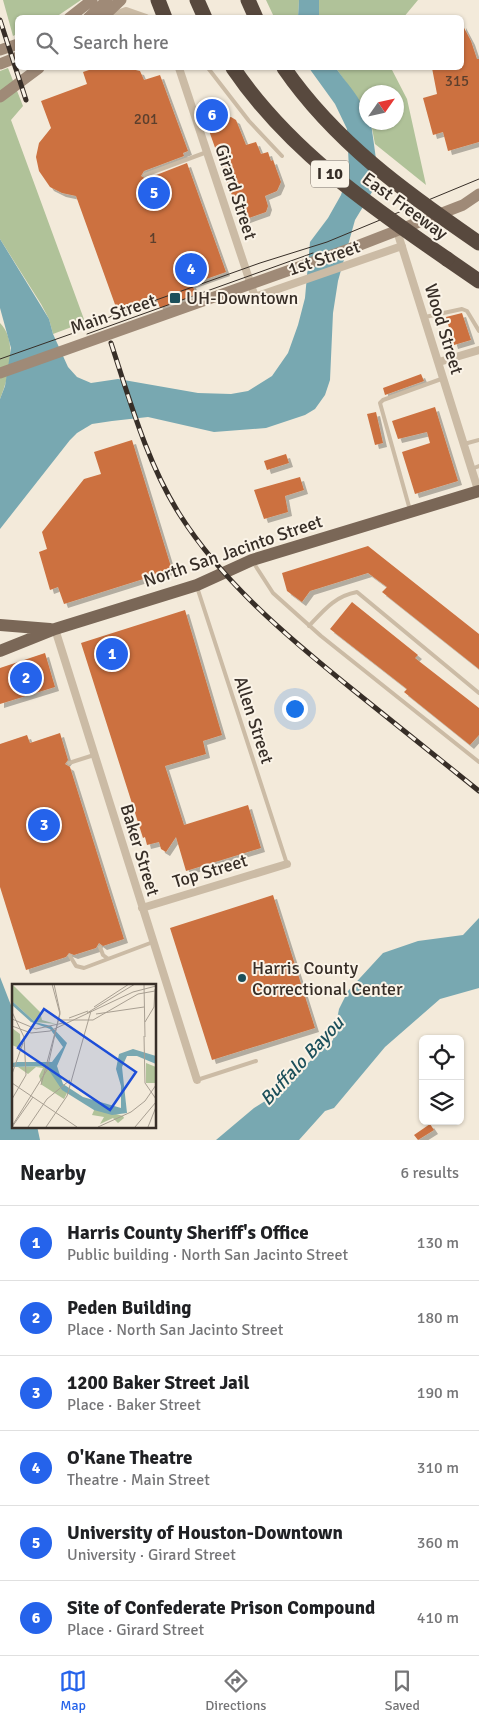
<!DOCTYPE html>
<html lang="en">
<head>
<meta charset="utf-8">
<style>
  :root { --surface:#fff; --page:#f2f2f2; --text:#202124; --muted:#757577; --line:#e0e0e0; --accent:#2563eb }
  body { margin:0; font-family:Signika,sans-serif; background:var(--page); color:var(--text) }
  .controls { position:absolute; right:15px; bottom:15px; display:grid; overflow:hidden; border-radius:8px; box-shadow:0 1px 4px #0004 }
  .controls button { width:45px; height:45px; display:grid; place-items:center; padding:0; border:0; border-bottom:1px solid var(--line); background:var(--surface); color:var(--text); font:25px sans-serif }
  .compass { position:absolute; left:359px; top:85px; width:45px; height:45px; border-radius:50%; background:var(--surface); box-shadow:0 1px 4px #0004; rotate:56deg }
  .you { position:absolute; left:294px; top:708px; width:18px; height:18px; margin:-12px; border:4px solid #fff; border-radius:50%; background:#1a73e8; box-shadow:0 0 0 8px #1a73e833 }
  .badge { display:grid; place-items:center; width:32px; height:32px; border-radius:50%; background:var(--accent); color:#fff; font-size:16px; font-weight:700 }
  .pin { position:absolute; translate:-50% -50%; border:2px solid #fff; box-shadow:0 1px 5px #0006 }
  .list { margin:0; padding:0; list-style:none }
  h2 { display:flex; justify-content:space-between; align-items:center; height:65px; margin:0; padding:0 20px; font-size:21px }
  h2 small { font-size:16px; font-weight:400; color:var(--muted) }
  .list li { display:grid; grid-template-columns:32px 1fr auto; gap:15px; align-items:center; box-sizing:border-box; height:75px; padding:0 20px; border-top:1px solid var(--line) }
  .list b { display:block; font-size:19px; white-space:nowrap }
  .list p { margin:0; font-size:16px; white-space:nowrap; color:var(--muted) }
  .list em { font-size:16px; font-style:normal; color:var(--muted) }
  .icon { flex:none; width:28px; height:28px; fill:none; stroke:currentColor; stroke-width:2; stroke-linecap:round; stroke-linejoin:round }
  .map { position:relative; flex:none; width:479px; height:1140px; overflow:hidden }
  .search { position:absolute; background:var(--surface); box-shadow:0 1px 4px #0004; left:15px; right:15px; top:15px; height:55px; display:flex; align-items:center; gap:12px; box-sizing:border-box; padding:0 18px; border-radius:8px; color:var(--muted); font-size:19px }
  .sheet { height:515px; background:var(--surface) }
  nav { display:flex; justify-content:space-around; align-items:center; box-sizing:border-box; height:70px; border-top:1px solid var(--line); background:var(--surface); font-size:14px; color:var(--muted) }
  nav a { display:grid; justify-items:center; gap:2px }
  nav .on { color:var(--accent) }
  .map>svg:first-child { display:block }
</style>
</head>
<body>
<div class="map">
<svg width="479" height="1140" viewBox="0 0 479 1140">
  <defs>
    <filter id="shadow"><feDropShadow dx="4" dy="4" stdDeviation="0" flood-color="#0004"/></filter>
  </defs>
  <rect width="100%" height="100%" fill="#f3eada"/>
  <path fill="#b0c299" d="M3,0H81L56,17L18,18L17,34L13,36Z
    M266,0H299L298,17H274Z
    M319,0H418L403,18L319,17Z
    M8,68L23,106L11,120L85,322L53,334L49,319L41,304L0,239V71Z
    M336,68H391L407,99L426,185L375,144L371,123L396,122V92H366V112Z
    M0,323C18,341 9,377 0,399Z"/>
  <path fill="#78a8b1" d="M299,0H319V17H298Z
    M309,68H336C347,85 366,101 366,122L371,123L376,159L372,192L355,220L338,281L333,313L330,380L325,395L315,409L305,415L266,428L214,432L148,417L112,421L92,424L77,433L70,440L0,529V399L5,386L11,348L0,308V239L49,319L53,334L68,367L77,377L91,383L118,379L198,393L231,394L248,391L272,376L288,353L298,325L305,298L310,242L328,218L341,195L349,170L347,129L335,104Z
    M479,918V988L440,999L385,1047L334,1108L325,1111L299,1140H216L254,1108L270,1098L333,1040L339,1009L348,991L383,953L418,941L463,935Z
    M0,977L14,1013V1126H37L40,1140H0Z"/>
  <path fill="#cc713f" filter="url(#shadow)" d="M462,24L471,41L477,59H479V142L448,151L443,132L433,135L423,98L437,94L432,68H462Z
    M95,68H127L140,71L144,80L160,75L188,151L183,153L184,156L144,171L141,176L146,179L187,163L226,272L192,284L196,295L160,308L156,297L117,310L76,196L62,193L50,187L39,171L36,157L39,143L51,128L41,101L87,84L83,72Z
    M231,117L236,120L246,145L256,142L261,154L268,152L271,161L273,160L281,182L277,191L265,196L268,206L266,212L241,221L207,125Z
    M462,313L471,340L454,345L446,317Z
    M421,374L424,381L385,395L383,388Z
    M435,407L458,481L415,494L402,452L430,443L427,432L398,439L392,421Z
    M376,412L383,443L375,445L367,414Z
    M132,440L172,570L64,604L58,587L50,590L39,552L47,549L42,532L84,479L101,474L94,452Z
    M286,454L289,463L267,470L264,461Z
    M300,477L304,490L285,496L288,512L264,519L254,490Z
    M368,546L479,634V669L382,592L387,587L368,573L310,591L302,602L287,591L282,573Z
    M352,602L418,655L415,658L479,708V735L470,745L404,692L407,689L330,629Z
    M185,610L222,735L203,741L206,754L165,766L184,825L248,805L261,848L186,871L176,837L166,852L161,849L159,842L147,845L145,837L143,838L81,643Z
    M45,653L55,687L0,704V668Z
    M60,733L68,760L65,764L70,767L124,939L103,946L99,943L96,948L74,955L69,953L66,957L26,970L0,887V744L27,735L30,743Z
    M273,895L315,1028L212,1060L170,928Z
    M430,1124L434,1130L418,1140L414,1135Z"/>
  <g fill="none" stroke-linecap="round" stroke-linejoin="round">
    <path stroke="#cbbba5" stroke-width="4" d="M208,68L249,121L282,156
      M145,175L207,152
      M425,317L462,309L467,311L479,331
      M464,444L479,440
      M471,469L479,466
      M410,510L380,403L383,400L444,378
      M253,562L273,593L321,636L479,762
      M197,587L287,864
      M309,626C324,610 335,596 357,592L479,693
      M69,763L94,755
      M100,947L103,955L107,958
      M70,956L76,966L84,968L153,942
      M197,1080L256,1061"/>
    <path stroke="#cbbba5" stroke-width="8" d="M107,18L126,11L146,18
      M179,68L255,297L402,246
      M397,231L479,493
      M439,362L479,350
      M55,629L197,1080
      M142,908L287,864"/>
    <path stroke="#9f8a77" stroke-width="11" d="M69,18L92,0
      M88,18L107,0
      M102,18L121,0
      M0,50L18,44
      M0,64L18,57
      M0,97L39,68
      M352,248L463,205L479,194"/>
    <path stroke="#7a6757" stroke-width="12" d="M0,625L50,629
      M0,651L55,629L197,585L252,560L479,491"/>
    <path stroke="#58493e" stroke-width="15" d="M158,0L165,18
      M197,0L205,18
      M248,0L256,18
      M447,259L479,281"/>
    <path stroke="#372e27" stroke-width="1" d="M87,334L313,253
      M0,359L85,329L114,315L260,263L327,242L479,179"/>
    <g stroke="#372e27" stroke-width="5">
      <path id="rail" d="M0,20L26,100
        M111,343C130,401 147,463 180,515C224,584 289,638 352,689C394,723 437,757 479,791"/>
    </g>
    <use href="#rail" stroke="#faf3e7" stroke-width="3" stroke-dasharray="9" stroke-linecap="butt"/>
    <path stroke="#9f8a77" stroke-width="11" d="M0,373L352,248"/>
    <path stroke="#58493e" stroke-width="15" d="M233,68C288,149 367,204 447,259
      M284,68C335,142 406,193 479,243"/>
  </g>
  <g fill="#1b4f5a" stroke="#faf3e7" stroke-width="2">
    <rect x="169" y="292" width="12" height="12" rx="2.5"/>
    <circle cx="242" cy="978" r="5"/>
  </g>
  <g text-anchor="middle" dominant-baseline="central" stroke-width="4" stroke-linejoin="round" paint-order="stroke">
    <g font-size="15" fill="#5c3f2d">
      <text x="457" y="81">315</text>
      <text x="146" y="119">201</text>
      <text x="153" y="238">1</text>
    </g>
    <rect fill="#faf3e7" stroke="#726961" stroke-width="1" x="311" y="160.5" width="38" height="27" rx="4"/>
    <g font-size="16" font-weight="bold" fill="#372e27">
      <text x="330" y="174">I 10</text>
    </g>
    <g font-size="18" fill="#372e27" stroke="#faf3e7">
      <text transform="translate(236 192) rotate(72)">Girard Street</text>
      <text transform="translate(405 206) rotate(36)">East Freeway</text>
      <text transform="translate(324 258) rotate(-19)">1st Street</text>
      <text transform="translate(113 314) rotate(-19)">Main Street</text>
      <text transform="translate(444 329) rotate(73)">Wood Street</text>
      <text transform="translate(233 551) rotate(-19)">North San Jacinto Street</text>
      <text transform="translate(254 720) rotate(72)">Allen Street</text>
      <text transform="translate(140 850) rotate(73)">Baker Street</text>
      <text transform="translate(210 871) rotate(-17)">Top Street</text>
    </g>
    <g font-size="18" fill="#372e27" stroke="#faf3e7" text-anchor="start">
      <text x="186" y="298">UH-Downtown</text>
      <text x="252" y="968">Harris County<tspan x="252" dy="21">Correctional Center</tspan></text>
    </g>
    <g font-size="19" font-style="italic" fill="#1b4f5a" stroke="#faf3e7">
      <text transform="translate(302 1061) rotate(-47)">Buffalo Bayou</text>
    </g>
  </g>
  <g transform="translate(12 984)">
    <rect width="144" height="144" fill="#f3eada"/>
    <path d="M0,0L28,28L30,36L44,40L23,38L0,17ZM0,44L8,50L9,65L0,61ZM134,79L144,83L143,99H134ZM34,82L55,109L52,115L30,101L27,92L31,84L24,83L16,90L6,83ZM83,124L111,132L112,134L106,139L101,134L88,140L92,133L80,131Z" fill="#b0c299"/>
    <path d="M0,17L23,38L39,42L55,59L45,82L51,100L71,113L109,124V102L104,85L107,70L121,65L144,72V80L125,72H115L110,83L115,129L100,131L82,126L50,106L34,82L0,83V79L5,78H40L51,63L38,45L19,38L0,21Z" fill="#78a8b1"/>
    <path fill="none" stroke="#a89f92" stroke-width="1" d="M132,0L133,53M82,23L117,0M0,28L12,53M75,29L123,0M84,30L132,23M57,34L76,27M0,35L24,45L51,39M47,36H81L126,10L143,7M133,38L142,23L143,5M0,42L19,49L38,47L121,8L144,2M132,52L133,99L144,115M0,90L11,59M0,99L65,143M29,101L48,30L40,0M0,115L14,91L12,53M0,142L35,86L48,28L42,0M0,143L21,113M16,143L35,115L58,96M34,143L55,112L79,27M86,143L119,128L133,117L144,101M123,143L144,118M136,143L144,123"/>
    <path fill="#1d4ed8" fill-opacity="0.15" stroke="#1d4ed8" stroke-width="2.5" d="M32,25L124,88L98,126L6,64Z"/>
    <rect width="144" height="144" fill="none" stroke="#372e27" stroke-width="2.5"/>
  </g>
</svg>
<div class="controls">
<button><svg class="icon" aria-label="locate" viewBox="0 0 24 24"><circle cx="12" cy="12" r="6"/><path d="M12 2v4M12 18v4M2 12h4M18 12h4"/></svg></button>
<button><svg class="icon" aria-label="layers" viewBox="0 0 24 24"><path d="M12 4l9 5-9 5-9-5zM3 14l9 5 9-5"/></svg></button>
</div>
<svg class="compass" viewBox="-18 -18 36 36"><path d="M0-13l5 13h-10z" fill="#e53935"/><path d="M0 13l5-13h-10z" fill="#757577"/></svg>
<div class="you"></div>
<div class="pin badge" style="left:112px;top:654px">1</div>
<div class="pin badge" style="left:26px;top:678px">2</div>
<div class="pin badge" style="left:44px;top:825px">3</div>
<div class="pin badge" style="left:191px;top:269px">4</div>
<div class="pin badge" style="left:154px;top:193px">5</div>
<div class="pin badge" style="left:212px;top:115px">6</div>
<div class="search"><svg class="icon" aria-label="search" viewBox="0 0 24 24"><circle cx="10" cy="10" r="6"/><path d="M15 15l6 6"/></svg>Search here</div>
</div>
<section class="sheet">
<h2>Nearby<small>6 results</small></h2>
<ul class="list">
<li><span class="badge">1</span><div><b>Harris County Sheriff's Office</b><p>Public building · North San Jacinto Street</p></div><em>130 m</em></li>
<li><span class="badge">2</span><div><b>Peden Building</b><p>Place · North San Jacinto Street</p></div><em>180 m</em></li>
<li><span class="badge">3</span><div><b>1200 Baker Street Jail</b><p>Place · Baker Street</p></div><em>190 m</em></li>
<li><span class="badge">4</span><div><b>O'Kane Theatre</b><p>Theatre · Main Street</p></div><em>310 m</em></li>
<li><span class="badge">5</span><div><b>University of Houston-Downtown</b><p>University · Girard Street</p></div><em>360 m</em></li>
<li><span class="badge">6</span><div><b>Site of Confederate Prison Compound</b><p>Place · Girard Street</p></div><em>410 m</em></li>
</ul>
</section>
<nav>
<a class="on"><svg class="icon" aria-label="map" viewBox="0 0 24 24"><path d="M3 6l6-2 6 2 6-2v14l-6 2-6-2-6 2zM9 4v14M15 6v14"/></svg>Map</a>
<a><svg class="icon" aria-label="directions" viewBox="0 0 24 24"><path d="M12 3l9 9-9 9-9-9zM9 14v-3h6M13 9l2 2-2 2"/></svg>Directions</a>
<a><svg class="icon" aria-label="saved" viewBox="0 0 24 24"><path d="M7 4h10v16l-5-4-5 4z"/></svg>Saved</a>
</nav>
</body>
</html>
